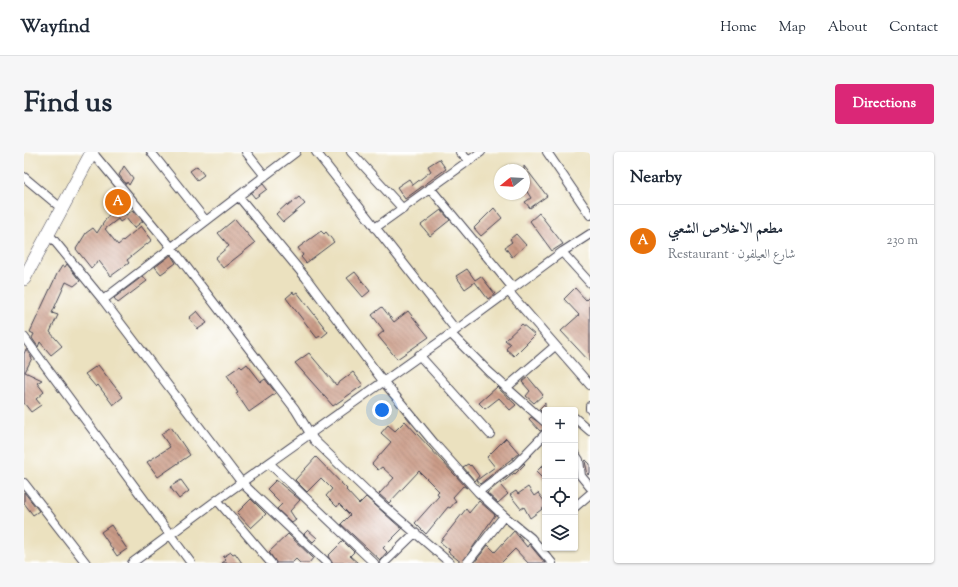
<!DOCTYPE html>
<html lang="en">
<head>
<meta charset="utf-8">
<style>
  :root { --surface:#fff; --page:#f6f6f7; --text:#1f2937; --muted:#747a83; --line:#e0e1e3; --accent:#db2777 }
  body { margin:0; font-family:"Sorts Mill Goudy",Amiri,serif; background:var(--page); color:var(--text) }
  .controls { position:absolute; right:12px; bottom:12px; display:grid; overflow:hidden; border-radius:4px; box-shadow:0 1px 3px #0004 }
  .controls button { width:36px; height:36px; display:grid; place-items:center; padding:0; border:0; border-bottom:1px solid var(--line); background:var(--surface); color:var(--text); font:20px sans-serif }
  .compass { position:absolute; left:470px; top:12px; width:36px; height:36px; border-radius:50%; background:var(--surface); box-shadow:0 1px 3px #0004; rotate:252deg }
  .you { position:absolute; left:358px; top:258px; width:14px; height:14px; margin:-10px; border:3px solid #fff; border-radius:50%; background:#1a73e8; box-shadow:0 0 0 6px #1a73e833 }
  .badge { display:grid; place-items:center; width:26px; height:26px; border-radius:50%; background:var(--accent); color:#fff; font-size:13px; font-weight:700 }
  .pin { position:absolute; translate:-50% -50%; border:2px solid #fff; box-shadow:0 1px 4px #0006 }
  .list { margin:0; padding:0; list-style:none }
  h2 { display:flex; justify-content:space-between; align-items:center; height:52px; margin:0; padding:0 16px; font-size:17px }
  h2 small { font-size:13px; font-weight:400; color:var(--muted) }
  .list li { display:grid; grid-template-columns:26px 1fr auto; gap:12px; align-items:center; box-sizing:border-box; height:72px; padding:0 16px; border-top:1px solid var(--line) }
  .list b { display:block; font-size:15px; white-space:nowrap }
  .list p { margin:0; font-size:13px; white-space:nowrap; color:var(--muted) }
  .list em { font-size:13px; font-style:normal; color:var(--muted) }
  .icon { flex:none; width:22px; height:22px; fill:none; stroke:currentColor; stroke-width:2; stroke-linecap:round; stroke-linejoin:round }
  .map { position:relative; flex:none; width:566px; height:411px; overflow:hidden; border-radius:4px }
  header { display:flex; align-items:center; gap:24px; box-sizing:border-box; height:56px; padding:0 20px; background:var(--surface); border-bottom:1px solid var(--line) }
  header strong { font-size:19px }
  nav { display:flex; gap:22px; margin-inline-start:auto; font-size:14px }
  .intro { display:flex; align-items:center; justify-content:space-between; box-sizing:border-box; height:96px; padding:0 24px }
  h1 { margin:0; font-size:28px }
  .button { padding:10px 18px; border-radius:4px; background:var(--accent); color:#fff; font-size:14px; font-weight:700 }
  main { display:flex; gap:24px; padding:0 24px }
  aside { flex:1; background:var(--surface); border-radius:4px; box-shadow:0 1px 3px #0004 }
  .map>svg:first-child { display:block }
</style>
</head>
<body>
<header>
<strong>Wayfind</strong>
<nav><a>Home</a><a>Map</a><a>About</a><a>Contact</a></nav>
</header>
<div class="intro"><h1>Find us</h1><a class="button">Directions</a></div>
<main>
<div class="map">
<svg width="566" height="411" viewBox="0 0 566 411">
  <defs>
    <pattern id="building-back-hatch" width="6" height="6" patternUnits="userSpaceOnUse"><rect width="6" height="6" fill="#cb9c88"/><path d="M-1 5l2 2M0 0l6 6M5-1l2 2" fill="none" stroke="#a47f70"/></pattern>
  </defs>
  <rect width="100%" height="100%" fill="#fff"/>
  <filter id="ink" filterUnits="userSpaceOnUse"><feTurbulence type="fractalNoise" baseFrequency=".025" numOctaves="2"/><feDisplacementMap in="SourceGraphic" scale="8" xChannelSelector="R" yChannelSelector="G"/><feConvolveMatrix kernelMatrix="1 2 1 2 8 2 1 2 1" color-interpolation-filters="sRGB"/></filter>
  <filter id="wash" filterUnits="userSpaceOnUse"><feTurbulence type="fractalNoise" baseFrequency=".012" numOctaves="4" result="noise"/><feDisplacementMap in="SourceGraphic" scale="16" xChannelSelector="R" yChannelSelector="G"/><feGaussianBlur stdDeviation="0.9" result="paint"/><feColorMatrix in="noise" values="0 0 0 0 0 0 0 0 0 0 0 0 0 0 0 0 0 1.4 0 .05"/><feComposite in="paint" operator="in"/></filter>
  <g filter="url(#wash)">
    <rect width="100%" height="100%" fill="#ebe1bf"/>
    <g id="blocks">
      <path fill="url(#building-back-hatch)" d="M415,7L422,17L381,47L373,35L385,27L389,33L407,19L404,14Z
        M100,14L109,26L105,33L103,30L102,32L95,23Z
        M173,14L180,23L173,28L166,19Z
        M500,14L523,44L506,56L501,50L507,46L500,35Z
        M239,32L243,37L231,46L227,41Z
        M275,45L281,52L259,70L252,62L263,52L264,54Z
        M94,53L102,63L109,58L119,69L110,76L102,66L96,70L94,67L81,77L94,93L117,74L128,88L103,108L105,111L87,124L75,109L67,116L52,97L62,81L69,76L73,81L89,56Z
        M470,56L478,66L457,84L450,76Z
        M417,58L426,68L406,84L397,73Z
        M515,61L539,92L528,99L506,69Z
        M211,67L231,91L199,116L191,106L205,94L194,81Z
        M297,79L300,82L302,80L310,90L282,111L277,105L279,103L274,96Z
        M492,82L502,93L488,105L481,95L488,90L486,87Z
        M147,103L152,111L137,122L131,115Z
        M43,112L56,129L50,134L42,130L28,161L34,163L26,180L38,194L27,203L16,190L14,195L8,186L10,182L6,180L33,122L38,114L41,115Z
        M443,117L451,128L457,124L471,142L464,147L451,130L441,137L432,124Z
        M331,120L346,139L339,145L323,126Z
        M119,124L123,129L94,151L90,146Z
        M551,136L562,148L566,144V210L537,179L555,163L540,147Z
        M269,140L270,142L273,140L304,180L298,185L296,184L293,186L262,146Z
        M358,155L370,170L384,159L405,185L373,207L354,184L360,179L348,163Z
        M173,159L183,171L174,177L165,166Z
        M498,172L511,183L490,204L482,197L486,192L481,188Z
        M2,197L8,206L1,220L18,228L13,231L20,240L12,247L17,253L7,260L0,251V202Z
        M285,201L312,233L329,220L339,233L309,254L271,211Z
        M223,212L237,230L241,227L252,241L225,260L212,241L214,240L203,223L216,214L218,216Z
        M74,213L99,245L89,253L74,233L72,235L61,222Z
        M504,225L519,243L510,251L502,244L506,239L498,230Z
        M473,235L492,253L486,258L475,246L461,257L455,251Z
        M521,251V263L515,257Z
        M507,265L521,275V277L516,279L505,267Z
        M381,269L443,336L439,334L429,345L432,349L426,356L424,355L402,382L391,371L415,344L413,341L415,339L395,319L365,351L355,342L370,326L358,315L354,318L348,312L367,290L357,281L364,273L371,279Z
        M147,275L166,303L134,325L123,310L146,295L137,282Z
        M482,286L495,301L456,332L453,328L471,315L463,305Z
        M292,305L323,337L322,338L335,352L342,345L378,377L359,396L363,400L356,408L317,372L326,363L315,352L313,355L302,344L308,337L297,326L283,340L271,328Z
        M562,308L566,312V321L564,323L561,309Z
        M500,311L501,312L491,322L490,321L476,333L484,342L474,351L463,341Z
        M521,311V329L512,320Z
        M444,312L446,314L447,313L455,324L451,329L439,315Z
        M157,328L165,339L155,347L146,335Z
        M252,328L276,348L266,359L272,368L268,371L253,357L258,352L243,337Z
        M504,335L510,344L514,341L521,350V355L506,366L500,355L497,357L486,343L492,339L494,342Z
        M0,340L15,359L9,363L0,351Z
        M227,347L242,362L227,376L213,361Z
        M455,349L471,363L438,411L424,400L426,398L416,390L442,357L445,361Z
        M87,373L103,397L93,404L77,380Z
        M284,378L293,386L289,390L280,382Z
        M490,379L503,395L505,392L521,411H504L491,397L477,411H450L464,393L471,400Z
        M264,382L289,406L285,411H276L272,407L268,411H252L245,400Z
        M319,389L330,400L326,404L334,411H308L304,404Z
        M207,400L209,402L211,401L218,411H198L202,408L199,405Z"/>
    </g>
  </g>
  <g filter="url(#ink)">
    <use href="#blocks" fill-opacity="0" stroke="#403f4f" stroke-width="1"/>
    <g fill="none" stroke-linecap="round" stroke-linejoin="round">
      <g stroke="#403f4f" stroke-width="10">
        <path id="minor" d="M68,0L148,96L271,257L290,288L346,342L426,411
          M127,0L182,69
          M222,0L241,24
          M292,0L432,178
          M327,0L379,57
          M436,0L445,9
          M523,0L566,63
          M0,25L37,56
          M406,36L488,135
          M215,45L282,126L359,229L410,291L454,340L480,364L507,386L528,411
          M351,76L457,0
          M24,81L79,148L272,0
          M538,100L566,131
          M484,139L566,233
          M79,148L218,331L303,411
          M427,182L465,220L521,270
          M0,185L167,411
          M395,203L466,282
          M482,236L531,194
          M566,254V257
          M551,266L566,279
          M551,302L555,308L557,324L566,335
          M245,311L350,411
          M0,331L62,411
          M454,340L492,312L521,282
          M193,348L247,411
          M551,355L566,342
          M108,411L193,348L432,178L538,100L566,82
          M360,411L391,381
          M443,411L480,364"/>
      </g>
      <g stroke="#403f4f" stroke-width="14">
        <path id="trunk" d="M0,127L68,0"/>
      </g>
      <use href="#minor" stroke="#fff" stroke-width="8"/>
      <use href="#trunk" stroke="#fff" stroke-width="13"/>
    </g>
  </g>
</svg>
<div class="controls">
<button>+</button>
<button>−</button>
<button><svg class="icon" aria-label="locate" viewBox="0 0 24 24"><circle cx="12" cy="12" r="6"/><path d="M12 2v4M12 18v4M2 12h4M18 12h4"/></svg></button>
<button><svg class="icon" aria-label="layers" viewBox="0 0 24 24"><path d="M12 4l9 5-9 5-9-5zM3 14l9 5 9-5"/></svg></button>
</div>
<svg class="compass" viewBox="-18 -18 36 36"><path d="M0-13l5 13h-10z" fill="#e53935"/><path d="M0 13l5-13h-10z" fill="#747a83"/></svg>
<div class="you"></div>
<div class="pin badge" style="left:94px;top:50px;background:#e8710a">A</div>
</div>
<aside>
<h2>Nearby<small></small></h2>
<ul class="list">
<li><span class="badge" style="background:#e8710a">A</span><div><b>مطعم الاخلاص الشعبي</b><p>Restaurant · شارع العيلفون</p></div><em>230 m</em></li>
</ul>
</aside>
</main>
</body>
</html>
